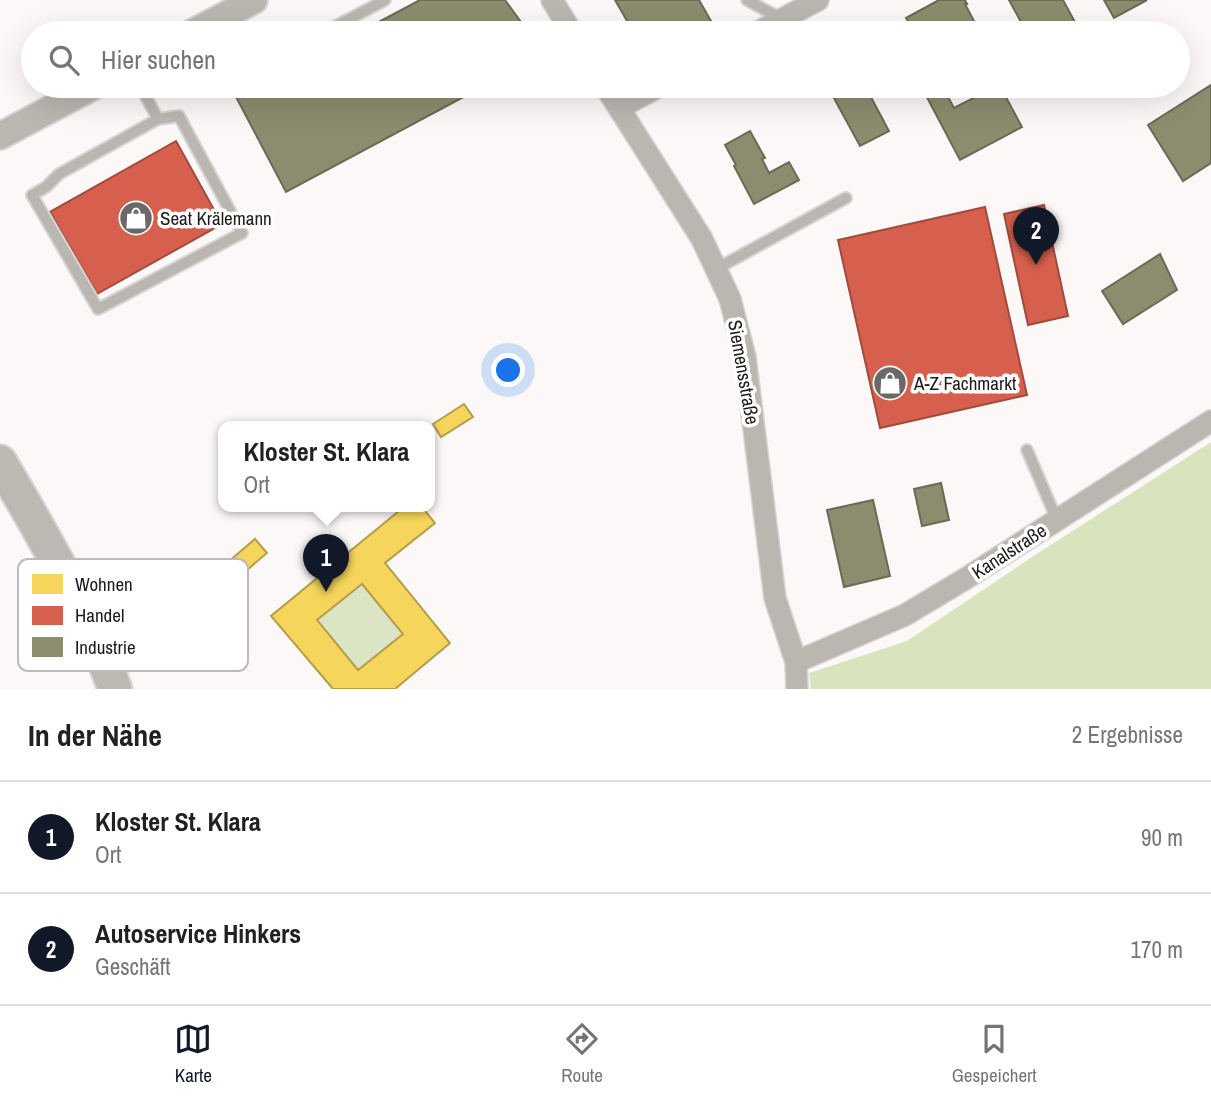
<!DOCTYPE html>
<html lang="de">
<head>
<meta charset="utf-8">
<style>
  :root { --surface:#fff; --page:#f6f6f6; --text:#202124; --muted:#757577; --line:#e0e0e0; --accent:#111827 }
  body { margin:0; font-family:"Archivo Narrow",sans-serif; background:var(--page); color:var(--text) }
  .you { position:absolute; left:509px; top:371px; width:24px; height:24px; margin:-18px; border:5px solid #fff; border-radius:50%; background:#1a73e8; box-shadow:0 0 0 10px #1a73e833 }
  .badge { display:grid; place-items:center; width:46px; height:46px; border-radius:50%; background:var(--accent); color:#fff; font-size:23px; font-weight:700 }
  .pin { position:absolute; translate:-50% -58px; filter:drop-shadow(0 2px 4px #0008) }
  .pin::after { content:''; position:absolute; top:37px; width:24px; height:21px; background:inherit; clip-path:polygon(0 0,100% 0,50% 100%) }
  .popup { position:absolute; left:218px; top:421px; width:217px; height:91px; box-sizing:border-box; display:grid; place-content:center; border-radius:14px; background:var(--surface); filter:drop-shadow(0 2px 5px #0005); font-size:23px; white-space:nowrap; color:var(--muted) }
  .popup b { font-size:26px; color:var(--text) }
  .popup::after { content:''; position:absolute; left:50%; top:100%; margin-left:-14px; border:14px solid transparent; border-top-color:var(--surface) }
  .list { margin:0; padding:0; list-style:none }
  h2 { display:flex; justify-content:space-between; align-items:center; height:91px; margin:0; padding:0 28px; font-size:30px }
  h2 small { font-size:23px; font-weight:400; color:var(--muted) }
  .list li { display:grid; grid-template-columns:46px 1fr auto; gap:21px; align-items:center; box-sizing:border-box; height:112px; padding:0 28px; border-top:2px solid var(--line) }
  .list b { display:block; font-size:26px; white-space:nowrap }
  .list p { margin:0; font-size:23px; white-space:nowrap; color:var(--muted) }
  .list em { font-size:23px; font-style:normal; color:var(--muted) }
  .icon { flex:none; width:38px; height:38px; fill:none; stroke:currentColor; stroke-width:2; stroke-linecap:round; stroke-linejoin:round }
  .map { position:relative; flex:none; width:1211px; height:689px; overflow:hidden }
  .search { position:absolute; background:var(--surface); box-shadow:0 7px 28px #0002; left:21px; right:21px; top:21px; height:77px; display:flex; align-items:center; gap:18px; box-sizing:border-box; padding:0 24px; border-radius:38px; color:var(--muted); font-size:26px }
  .sheet { height:315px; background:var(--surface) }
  nav { display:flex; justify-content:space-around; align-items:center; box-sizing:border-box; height:98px; border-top:2px solid var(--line); background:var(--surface); font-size:19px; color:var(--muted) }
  nav a { display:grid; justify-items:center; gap:4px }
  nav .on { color:var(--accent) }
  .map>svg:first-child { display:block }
</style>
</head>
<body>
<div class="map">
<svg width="1211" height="689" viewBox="0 0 1211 689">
  <rect width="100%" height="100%" fill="#fbf8f7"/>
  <path fill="#dbe4c5" d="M362,585L403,634L358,670L318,620Z"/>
  <path fill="#d9e4bf" d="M1211,442V689H811L809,673L907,641L1032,557Z"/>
  <path fill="#f6d55c" stroke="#b59e48" stroke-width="2" fill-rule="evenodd" d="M464,404L473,417L441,437L433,424Z
    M405,506H421L435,523L385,563L450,643L395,689H333L271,616ZM362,584L403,634L358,670L317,620Z
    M255,539L267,553L227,587L215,573Z"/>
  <path fill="#d6604d" stroke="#9f4c3e" stroke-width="2" d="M176,141L222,224L97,294L50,212Z
    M1044,205L1068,316L1028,325L1004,214Z
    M985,207L1027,395L880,428L838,240Z"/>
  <path fill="#8c8c6e" stroke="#6b6a55" stroke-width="2" d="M420,0H505L529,33H358Z
    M615,0H699L711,21L688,33H634Z
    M939,0H965L967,4H965L974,21L953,33H915L906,18Z
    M1009,0H1063L1076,24L1059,33H1027Z
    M1104,0H1147L1114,18Z
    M1211,85V163L1183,181L1148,125Z
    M253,86H484L286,192L235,95Z
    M836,86H865L889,131L860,146L829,89Z
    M921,86H942L954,108L997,86H1000L1022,127L960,160Z
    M750,131L765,158L762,159L769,173L789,162L799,180L754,204L734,166L736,165L725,145Z
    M1160,254L1177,290L1123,324L1102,291Z
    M941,483L949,520L922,526L914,489Z
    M873,500L890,576L844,587L827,510Z"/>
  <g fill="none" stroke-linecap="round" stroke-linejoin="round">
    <g stroke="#d7d5d5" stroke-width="14">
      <path id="service" d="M747,0L782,19
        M323,33L385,0
        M140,86L158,119
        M179,116L242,233L98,309L32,195L46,187L59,174L158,119Z
        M716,269L846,198
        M1027,450L1057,520"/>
    </g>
    <g stroke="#d7d5d5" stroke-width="24">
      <path id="minor" d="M552,0L572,33
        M756,33L818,0
        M605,86L702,239L730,299L745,357L775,598L796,662L797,689
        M619,108L660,86
        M796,662L905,615L965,579L1211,421"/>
    </g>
    <g stroke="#d7d5d5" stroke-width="30">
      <path id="tertiary" d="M192,33L254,0
        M0,136L94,86"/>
    </g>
    <g stroke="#d7d5d5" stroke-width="37">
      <path id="primary" d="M0,462C43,535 86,609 115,689"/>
    </g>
    <use href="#service" stroke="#bab7b0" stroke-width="10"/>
    <use href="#minor" stroke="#bab7b0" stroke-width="21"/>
    <use href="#tertiary" stroke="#bab7b0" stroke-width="26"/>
    <use href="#primary" stroke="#bdb8b1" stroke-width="33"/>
  </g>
  <defs>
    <g id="shop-disc" transform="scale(1.75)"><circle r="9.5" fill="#6b6968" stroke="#fff"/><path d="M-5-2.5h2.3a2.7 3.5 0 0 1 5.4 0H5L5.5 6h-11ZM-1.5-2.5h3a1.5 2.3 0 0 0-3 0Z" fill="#fff"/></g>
  </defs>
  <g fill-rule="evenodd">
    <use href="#shop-disc" x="136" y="218"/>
    <use href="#shop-disc" x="890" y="383"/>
  </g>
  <g text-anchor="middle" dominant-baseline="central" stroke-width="7" stroke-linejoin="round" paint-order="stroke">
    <g font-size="19" fill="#1e1c1b" stroke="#fff" text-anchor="start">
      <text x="160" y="218">Seat Krälemann</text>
      <text x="914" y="383">A-Z Fachmarkt</text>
    </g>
    <g font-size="19" fill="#1e1c1b" stroke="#fff">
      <text transform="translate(744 372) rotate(80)">Siemensstraße</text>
      <text transform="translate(1009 551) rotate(-33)">Kanalstraße</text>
    </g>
  </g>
  <rect x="18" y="559" width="230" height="112" rx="10" fill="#fff" stroke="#bcbbbb" stroke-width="2"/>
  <rect x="32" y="574" width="31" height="20" fill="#f6d55c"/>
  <rect x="32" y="606" width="31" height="19" fill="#d6604d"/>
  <rect x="32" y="637" width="31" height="20" fill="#8c8c6e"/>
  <g font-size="19" fill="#1e1c1b">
    <text x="75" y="591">Wohnen</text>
    <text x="75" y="622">Handel</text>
    <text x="75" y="654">Industrie</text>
  </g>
</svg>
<div class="you"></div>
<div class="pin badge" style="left:326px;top:592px">1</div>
<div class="popup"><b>Kloster St. Klara</b>Ort</div>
<div class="pin badge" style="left:1036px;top:265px">2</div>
<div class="search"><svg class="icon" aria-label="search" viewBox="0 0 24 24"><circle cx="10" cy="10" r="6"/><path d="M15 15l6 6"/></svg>Hier suchen</div>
</div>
<section class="sheet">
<h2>In der Nähe<small>2 Ergebnisse</small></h2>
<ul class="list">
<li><span class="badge">1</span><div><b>Kloster St. Klara</b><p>Ort</p></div><em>90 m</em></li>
<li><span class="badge">2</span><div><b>Autoservice Hinkers</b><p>Geschäft</p></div><em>170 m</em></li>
</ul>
</section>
<nav>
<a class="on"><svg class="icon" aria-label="map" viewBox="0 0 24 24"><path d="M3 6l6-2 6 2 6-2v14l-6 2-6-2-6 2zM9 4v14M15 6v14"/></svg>Karte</a>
<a><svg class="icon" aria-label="directions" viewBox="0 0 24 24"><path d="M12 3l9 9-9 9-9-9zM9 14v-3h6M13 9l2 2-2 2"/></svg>Route</a>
<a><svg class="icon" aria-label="saved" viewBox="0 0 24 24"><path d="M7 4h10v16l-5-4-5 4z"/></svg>Gespeichert</a>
</nav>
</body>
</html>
